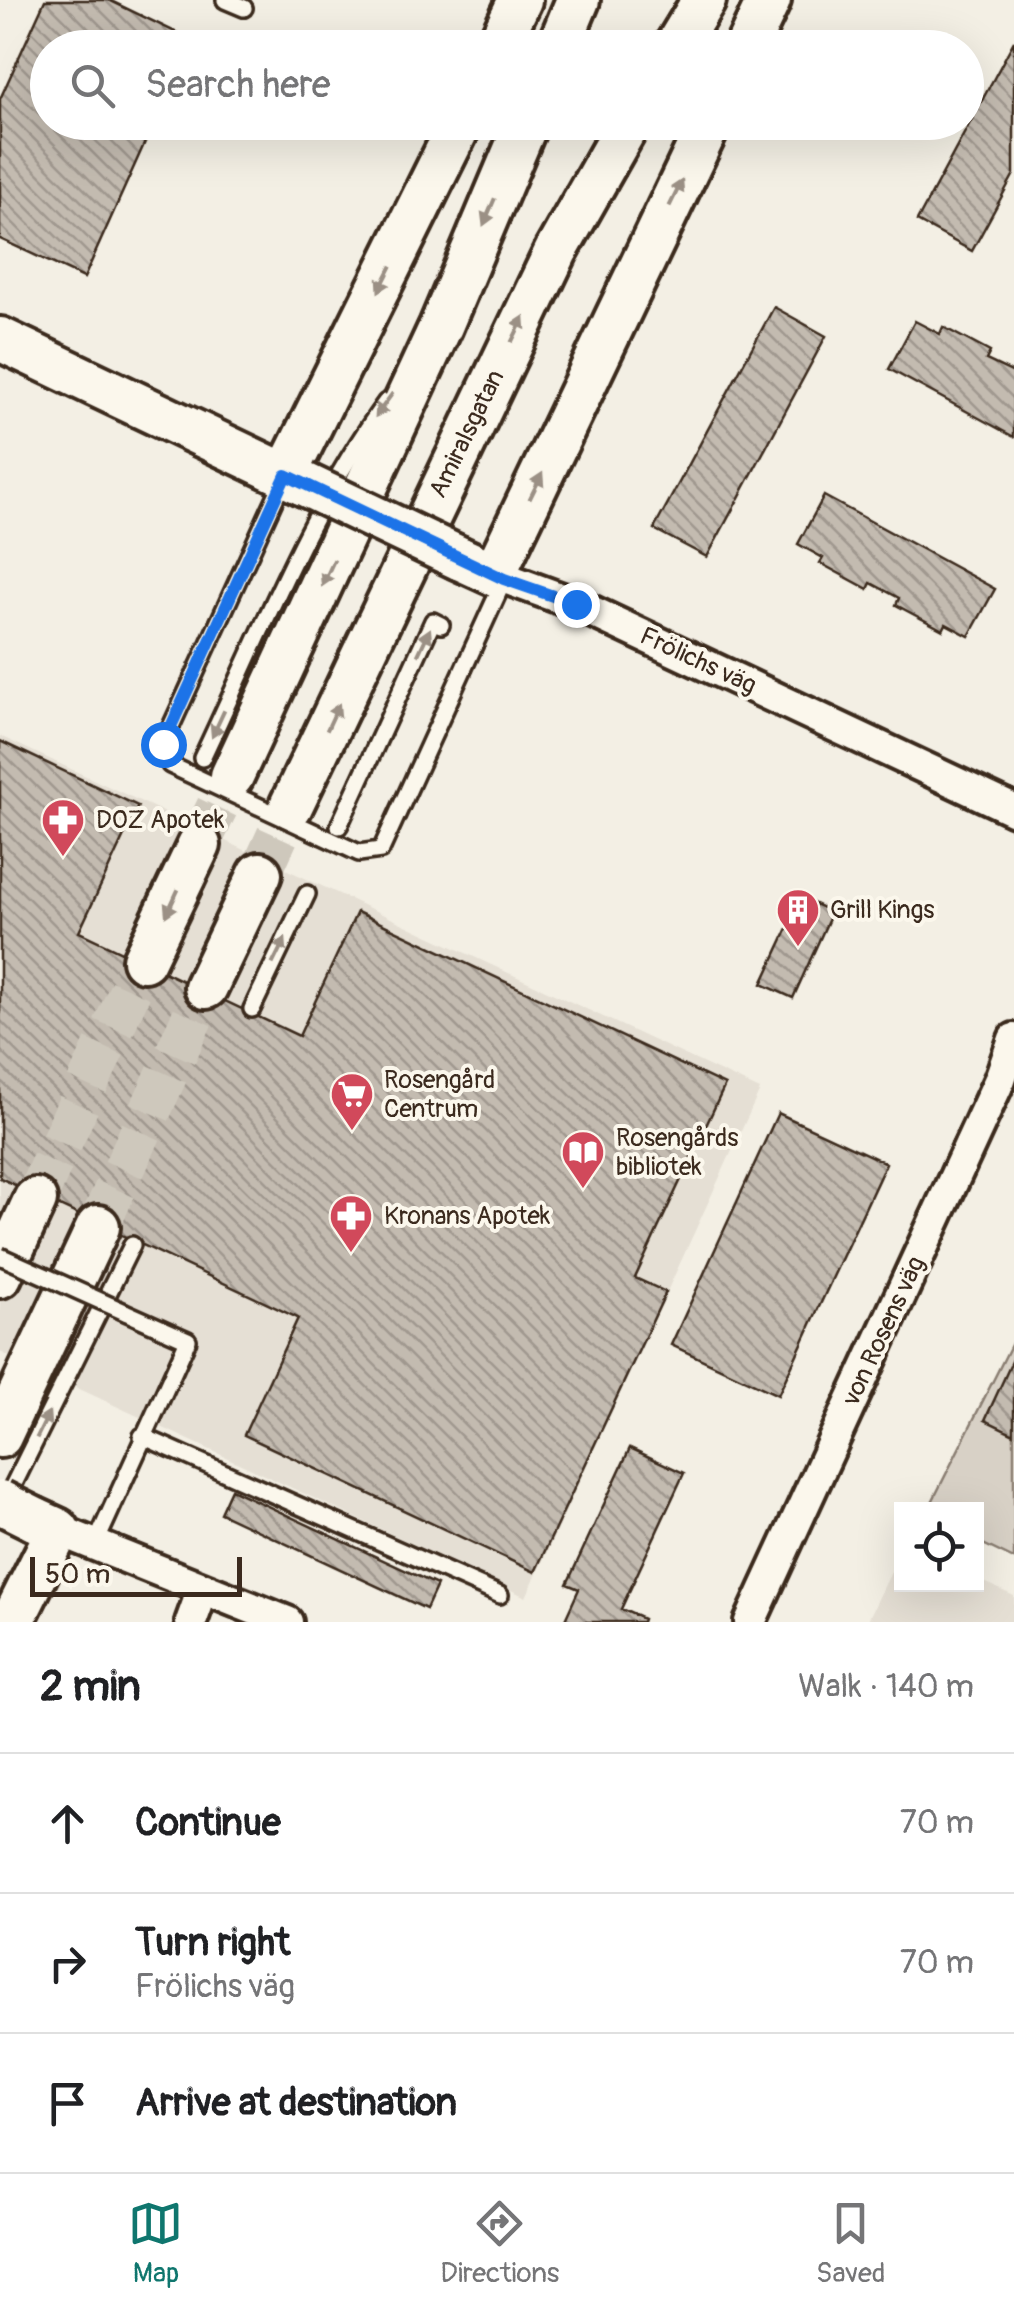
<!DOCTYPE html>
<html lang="en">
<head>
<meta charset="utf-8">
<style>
  :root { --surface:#fff; --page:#f6f6f6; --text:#202124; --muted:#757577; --line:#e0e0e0; --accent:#0f766e }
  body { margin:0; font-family:Pangolin,sans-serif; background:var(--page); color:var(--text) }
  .controls { position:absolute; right:30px; bottom:30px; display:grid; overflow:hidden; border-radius:0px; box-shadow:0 10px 40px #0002 }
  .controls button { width:90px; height:90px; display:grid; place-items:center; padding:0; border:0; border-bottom:2px solid var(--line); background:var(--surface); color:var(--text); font:50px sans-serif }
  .scale { position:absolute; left:30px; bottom:25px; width:212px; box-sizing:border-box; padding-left:10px; border:5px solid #3b2a1e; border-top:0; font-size:28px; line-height:35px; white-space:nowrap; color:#3b2a1e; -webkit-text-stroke:8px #fbf7ec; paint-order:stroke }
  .stop { position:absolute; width:30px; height:30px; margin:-22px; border:8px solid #1a73e8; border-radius:50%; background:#fff }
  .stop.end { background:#1a73e8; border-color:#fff; box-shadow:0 2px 10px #0008 }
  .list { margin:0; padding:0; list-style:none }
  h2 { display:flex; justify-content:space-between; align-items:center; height:130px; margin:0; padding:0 40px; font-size:42px }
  h2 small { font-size:32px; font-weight:400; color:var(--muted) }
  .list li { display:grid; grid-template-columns:65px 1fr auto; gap:30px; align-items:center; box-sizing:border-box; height:140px; padding:0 40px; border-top:2px solid var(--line) }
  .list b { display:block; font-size:38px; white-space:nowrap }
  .list p { margin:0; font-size:32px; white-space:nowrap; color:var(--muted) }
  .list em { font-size:32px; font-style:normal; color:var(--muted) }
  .icon { flex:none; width:55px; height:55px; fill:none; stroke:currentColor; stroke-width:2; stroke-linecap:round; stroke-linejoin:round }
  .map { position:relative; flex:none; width:1014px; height:1622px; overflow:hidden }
  .search { position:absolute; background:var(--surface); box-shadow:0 10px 40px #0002; left:30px; right:30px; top:30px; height:110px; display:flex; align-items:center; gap:25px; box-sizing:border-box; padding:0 35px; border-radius:55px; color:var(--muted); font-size:38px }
  .sheet { height:550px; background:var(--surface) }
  nav { display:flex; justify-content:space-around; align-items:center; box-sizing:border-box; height:140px; border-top:2px solid var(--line); background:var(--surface); font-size:28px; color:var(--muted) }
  nav a { display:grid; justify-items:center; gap:5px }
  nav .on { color:var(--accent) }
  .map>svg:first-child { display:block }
</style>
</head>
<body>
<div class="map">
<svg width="1014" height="1622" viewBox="0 0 1014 1622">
  <defs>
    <pattern id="building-back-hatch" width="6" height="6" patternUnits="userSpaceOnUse" patternTransform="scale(2.5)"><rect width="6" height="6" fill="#c3bbb0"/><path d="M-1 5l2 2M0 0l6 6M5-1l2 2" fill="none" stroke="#a0988f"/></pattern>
  </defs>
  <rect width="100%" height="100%" fill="#f3efe4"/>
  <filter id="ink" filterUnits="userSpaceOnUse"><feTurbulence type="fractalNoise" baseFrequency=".01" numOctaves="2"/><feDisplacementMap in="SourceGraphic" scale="20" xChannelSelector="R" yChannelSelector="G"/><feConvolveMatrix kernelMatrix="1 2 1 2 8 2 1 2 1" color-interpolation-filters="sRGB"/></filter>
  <g filter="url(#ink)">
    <path fill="#e5dfd4" d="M0,736L760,1090L526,1597L0,1352Z
      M901,1551L902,1584H976L977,1579L1014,1596V1622H867Z"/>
    <path fill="#d8d1c6" stroke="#8a7e72" stroke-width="2.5" d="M1014,1339V1559L977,1541L976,1510H928Z"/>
    <path fill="url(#building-back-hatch)" stroke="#3b2a1e" stroke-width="2.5" d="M45,0H109L192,40L188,48H48V122H154L84,278L0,239V99Z
      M1014,41V174L972,251L917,221Z
      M774,307L826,336L707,557L654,529Z
      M915,321L940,334L943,327L990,352L986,360L1014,373V437L889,369Z
      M824,496L995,589L969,636L946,624L943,630L896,605L899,598L871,583L868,589L820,563L823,558L798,544Z
      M0,741L138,806L79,932L299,1036L357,912L725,1085L635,1278L666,1292L535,1572L244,1435L298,1318L0,1178Z
      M802,898L832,912L793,998L762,984Z
      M778,1113L886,1163L778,1395L671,1345Z
      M1014,1357V1434L985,1420Z
      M630,1448L684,1473L621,1609L643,1619L642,1622H564L579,1589L567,1584Z
      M231,1489L437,1585L426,1609L220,1513Z"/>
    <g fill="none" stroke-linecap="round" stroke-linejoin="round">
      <path stroke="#cec8bc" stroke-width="42" stroke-dasharray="42 21" stroke-linecap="butt" d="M199,845L232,776
        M260,874L291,806
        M35,1200L144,960
        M98,1227L206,987"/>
      <g stroke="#3b2a1e" stroke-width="22">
        <path id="lane" d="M225,0L244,8
          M284,479L163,744L170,765L359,853L381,850L504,580
          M202,758C259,638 308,510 386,402
          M339,826L433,621L441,625
          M252,1009L307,894
          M142,1436L500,1595
          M6,1500L132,1245
          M95,1545L188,1340L125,1312"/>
      </g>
      <g stroke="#3b2a1e" stroke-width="38">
        <path id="street" d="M494,574L576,604L1014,810
          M58,1530L287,1622
          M191,1622L203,1589
          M750,1622L1000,1079L1014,1039"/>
      </g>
      <g stroke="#3b2a1e" stroke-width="50">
        <path id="secondary" d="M497,48L520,0
          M558,48L578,0
          M675,48L704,0
          M746,48L769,0
          M0,339L304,484
          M286,475L461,122
          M459,558L494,574L710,122
          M232,776L441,326L527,122
          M291,806L556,251L629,122
          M144,960L199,845
          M206,987L260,874
          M0,1276L35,1200
          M0,1436L98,1227
          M12,1622L58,1530L34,1519"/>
      </g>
      <use href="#lane" stroke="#fbf7ec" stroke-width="15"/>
      <use href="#street" stroke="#fbf7ec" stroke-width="30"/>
      <use href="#secondary" stroke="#fbf7ec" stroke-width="42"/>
      <g stroke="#3b2a1e" stroke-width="22" stroke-linecap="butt">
        <path id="lane-bridge" d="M0,1256L125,1312"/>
      </g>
      <g stroke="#3b2a1e" stroke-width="50" stroke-linecap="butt">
        <path id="secondary-bridge" d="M304,484L459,558
          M0,1502L34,1519"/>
      </g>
      <use href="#lane-bridge" stroke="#fbf7ec" stroke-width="15"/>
      <use href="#secondary-bridge" stroke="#fbf7ec" stroke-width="42"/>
    </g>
    <defs><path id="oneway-solid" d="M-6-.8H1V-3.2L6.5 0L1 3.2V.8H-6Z" transform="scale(2.5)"/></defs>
    <g fill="#9b9085">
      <use href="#oneway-solid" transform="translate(676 193) rotate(-64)"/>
      <use href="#oneway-solid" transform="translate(489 212) rotate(113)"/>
      <use href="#oneway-solid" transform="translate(385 279) rotate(117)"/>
      <use href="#oneway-solid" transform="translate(518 329) rotate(-64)"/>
      <use href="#oneway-solid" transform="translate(384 405) rotate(126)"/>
      <use href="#oneway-solid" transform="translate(536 486) rotate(-64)"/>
      <use href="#oneway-solid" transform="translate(328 573) rotate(115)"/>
      <use href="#oneway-solid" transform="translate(424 642) rotate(-65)"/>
      <use href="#oneway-solid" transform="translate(333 717) rotate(-65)"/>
      <use href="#oneway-solid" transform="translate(218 724) rotate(115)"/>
      <use href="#oneway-solid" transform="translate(172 903) rotate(115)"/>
      <use href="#oneway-solid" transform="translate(279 951) rotate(-64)"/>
      <use href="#oneway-solid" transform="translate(43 1425) rotate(-64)"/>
    </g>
  </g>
  <g fill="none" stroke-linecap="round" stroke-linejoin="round" filter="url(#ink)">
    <path stroke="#1a73e8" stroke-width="12" d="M163,744L286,475L504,579L576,604"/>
  </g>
  <defs>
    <g id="pharmacy-pin" transform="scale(2.25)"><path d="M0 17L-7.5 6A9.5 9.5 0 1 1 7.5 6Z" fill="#d1495b" stroke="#fbf7ec"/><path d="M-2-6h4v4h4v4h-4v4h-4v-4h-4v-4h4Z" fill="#fff"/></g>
    <g id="building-pin" transform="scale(2.25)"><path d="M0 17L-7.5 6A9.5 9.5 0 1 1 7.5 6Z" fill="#d1495b" stroke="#fbf7ec"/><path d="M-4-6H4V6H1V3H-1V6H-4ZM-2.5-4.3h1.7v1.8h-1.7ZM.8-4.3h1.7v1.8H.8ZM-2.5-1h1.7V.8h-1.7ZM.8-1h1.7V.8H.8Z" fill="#fff"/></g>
    <g id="supermarket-pin" transform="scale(2.25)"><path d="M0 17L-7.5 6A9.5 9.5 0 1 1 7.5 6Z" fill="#d1495b" stroke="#fbf7ec"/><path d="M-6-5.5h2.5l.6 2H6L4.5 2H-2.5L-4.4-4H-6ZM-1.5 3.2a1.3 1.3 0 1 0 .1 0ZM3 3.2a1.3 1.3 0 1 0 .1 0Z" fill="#fff"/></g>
    <g id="library-pin" transform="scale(2.25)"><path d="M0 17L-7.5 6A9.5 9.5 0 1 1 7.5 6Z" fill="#d1495b" stroke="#fbf7ec"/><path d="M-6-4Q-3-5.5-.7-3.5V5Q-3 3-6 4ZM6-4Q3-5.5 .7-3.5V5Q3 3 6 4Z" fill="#fff"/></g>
  </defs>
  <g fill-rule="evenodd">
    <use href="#pharmacy-pin" x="63" y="820"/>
    <use href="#building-pin" x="798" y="910"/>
    <use href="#supermarket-pin" x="352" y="1094"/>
    <use href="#library-pin" x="583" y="1152"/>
    <use href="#pharmacy-pin" x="351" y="1216"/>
  </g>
  <g text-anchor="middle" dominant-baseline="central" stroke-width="8" stroke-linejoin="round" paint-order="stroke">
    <g font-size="25" fill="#3b2a1e" stroke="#fbf7ec">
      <text transform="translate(467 434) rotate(-64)">Amiralsgatan</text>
      <text transform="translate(698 661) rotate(25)">Frölichs väg</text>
      <text transform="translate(884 1331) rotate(-65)">von Rosens väg</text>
    </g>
    <g font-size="25" fill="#3b2a1e" stroke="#fbf7ec" text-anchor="start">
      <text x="96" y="820">DOZ Apotek</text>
      <text x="830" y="910">Grill Kings</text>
      <text x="384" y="1080">Rosengård<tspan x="384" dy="29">Centrum</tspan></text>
      <text x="616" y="1138">Rosengårds<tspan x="616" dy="29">bibliotek</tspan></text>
      <text x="384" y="1216">Kronans Apotek</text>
    </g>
  </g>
</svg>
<div class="controls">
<button><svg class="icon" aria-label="locate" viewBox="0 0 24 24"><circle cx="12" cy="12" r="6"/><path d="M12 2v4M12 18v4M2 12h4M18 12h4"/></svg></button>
</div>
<div class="scale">50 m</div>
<div class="stop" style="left:163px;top:744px"></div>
<div class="stop end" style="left:576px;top:604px"></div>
<div class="search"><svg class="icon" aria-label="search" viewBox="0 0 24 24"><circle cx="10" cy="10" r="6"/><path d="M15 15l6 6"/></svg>Search here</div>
</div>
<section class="sheet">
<h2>2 min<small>Walk · 140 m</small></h2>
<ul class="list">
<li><svg class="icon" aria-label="ahead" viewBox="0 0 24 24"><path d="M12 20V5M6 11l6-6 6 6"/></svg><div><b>Continue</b></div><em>70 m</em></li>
<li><svg class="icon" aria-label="right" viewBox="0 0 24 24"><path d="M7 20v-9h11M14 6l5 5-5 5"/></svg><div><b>Turn right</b><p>Frölichs väg</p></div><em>70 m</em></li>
<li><svg class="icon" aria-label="arrive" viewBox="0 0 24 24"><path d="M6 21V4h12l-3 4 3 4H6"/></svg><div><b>Arrive at destination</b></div></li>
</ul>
</section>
<nav>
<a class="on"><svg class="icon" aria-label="map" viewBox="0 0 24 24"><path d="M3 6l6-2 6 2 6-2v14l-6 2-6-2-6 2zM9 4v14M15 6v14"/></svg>Map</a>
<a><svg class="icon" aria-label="directions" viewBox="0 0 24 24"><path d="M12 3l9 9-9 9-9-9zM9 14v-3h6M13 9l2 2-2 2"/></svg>Directions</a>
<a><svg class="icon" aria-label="saved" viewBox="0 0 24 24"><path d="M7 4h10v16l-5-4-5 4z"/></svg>Saved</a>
</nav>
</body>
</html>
